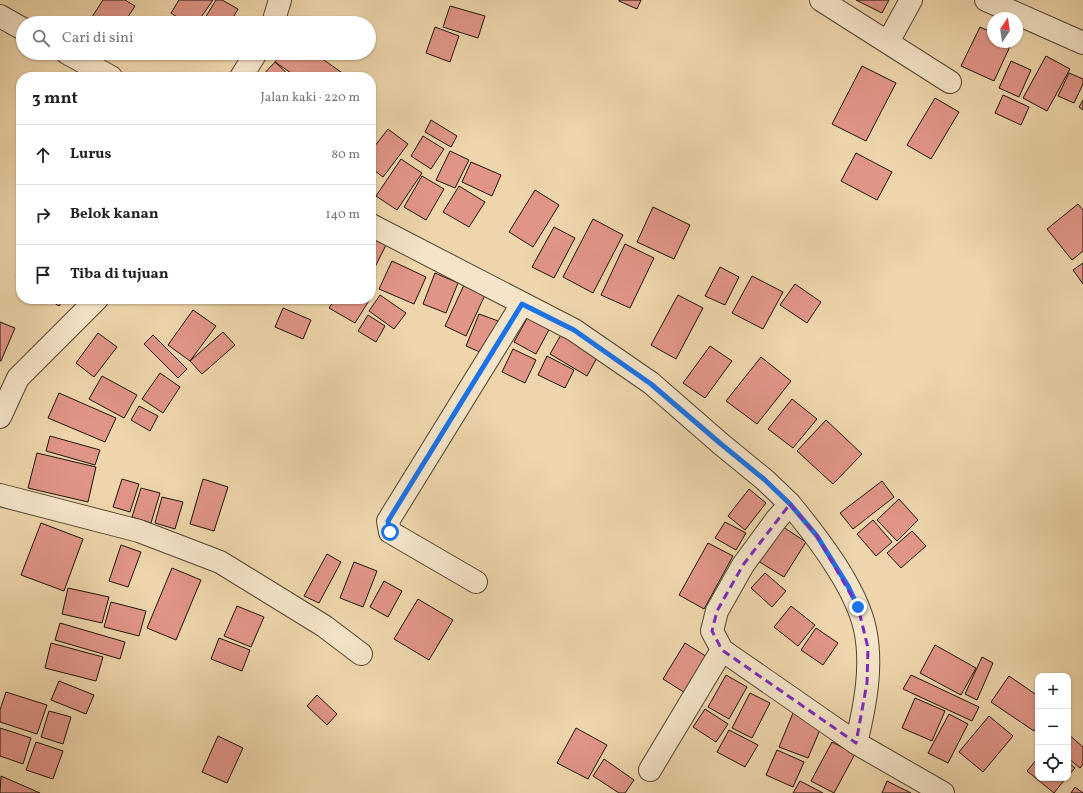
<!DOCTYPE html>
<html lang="id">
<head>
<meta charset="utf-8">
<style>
  :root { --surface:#fff; --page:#f6f6f6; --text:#222; --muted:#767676; --line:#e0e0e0 }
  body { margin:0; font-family:Vollkorn,serif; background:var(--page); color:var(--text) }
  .controls { position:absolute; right:12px; bottom:12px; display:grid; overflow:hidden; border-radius:8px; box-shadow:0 1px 3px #0004 }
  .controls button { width:36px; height:36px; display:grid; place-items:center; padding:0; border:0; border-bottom:1px solid var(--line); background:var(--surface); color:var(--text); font:20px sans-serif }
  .compass { position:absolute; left:987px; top:12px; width:36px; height:36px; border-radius:50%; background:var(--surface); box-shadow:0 1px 3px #0004; rotate:13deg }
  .stop { position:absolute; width:12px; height:12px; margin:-9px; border:3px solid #1a73e8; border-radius:50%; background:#fff }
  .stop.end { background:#1a73e8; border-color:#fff; box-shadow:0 1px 4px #0008 }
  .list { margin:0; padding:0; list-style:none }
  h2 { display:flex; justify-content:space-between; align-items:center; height:52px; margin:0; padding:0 16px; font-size:17px }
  h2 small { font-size:13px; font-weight:400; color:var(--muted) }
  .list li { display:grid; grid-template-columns:26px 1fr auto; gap:12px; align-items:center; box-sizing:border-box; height:60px; padding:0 16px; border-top:1px solid var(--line) }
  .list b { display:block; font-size:15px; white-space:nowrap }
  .list em { font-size:13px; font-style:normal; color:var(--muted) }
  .icon { flex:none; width:22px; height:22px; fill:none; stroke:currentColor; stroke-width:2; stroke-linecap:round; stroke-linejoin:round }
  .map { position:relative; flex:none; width:1083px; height:793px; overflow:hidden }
  .search { position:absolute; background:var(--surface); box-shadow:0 1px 3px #0004; left:16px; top:16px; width:360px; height:44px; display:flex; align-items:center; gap:10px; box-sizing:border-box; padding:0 14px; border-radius:22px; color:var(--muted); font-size:15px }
  .panel { position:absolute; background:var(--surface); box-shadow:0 1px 3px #0004; left:16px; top:72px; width:360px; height:232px; border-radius:16px }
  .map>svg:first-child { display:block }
</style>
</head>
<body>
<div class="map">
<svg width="1083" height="793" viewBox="0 0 1083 793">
  <rect width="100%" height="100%" fill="#eed5ab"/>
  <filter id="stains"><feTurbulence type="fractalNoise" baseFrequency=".005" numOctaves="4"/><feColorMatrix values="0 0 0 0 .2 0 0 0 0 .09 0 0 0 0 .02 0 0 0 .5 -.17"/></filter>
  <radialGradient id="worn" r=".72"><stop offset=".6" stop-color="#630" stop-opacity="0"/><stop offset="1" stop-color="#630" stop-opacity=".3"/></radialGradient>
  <path fill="#e19587" stroke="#1d150a" d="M103,0H125L135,6L124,23H88Z
    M179,0H213L197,23H186L171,13Z
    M216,0H222L238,9L230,23H202Z
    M619,0H641L637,9L619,1Z
    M856,0H889L882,13Z
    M450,6L485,16L478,38L443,27Z
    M435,27L459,36L450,62L426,53Z
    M980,27L993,33V42H1012L994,81L961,66Z
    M281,53H314L348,77H297L275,62Z
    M1046,56L1070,69L1047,111L1023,98Z
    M1011,61L1031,70L1019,97L999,88Z
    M275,62L291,77H261Z
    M862,66L896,83L866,141L832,124Z
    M1069,73L1083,79V84L1074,103L1058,96Z
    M1003,95L1029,107L1021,125L995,113Z
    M935,98L959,112L931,159L907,145Z
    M1083,100V110L1079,107Z
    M431,120L457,136L451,147L425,132Z
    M388,129L408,144L383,177L371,168V151Z
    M423,136L444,149L431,169L411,156Z
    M450,151L469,160L455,188L436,180Z
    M856,153L892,172L877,200L841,181Z
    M401,159L422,173L397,210L376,196Z
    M471,162L501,175L492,196L462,182Z
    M422,176L444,189L426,220L404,207Z
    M459,186L485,202L469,227L443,212Z
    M535,190L559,205L533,247L509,232Z
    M1078,204L1083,210V251L1072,260L1047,229Z
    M653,207L690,225L674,259L637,242Z
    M593,219L623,235L593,293L563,277Z
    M554,227L575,238L554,278L532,267Z
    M371,238L386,245L371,275Z
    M625,244L654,258L630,308L601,295Z
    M392,261L426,277L414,304L379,289Z
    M1083,263V284L1073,270Z
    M720,267L739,277L725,305L705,296Z
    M21,269V280L16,276Z
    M435,273L458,283L446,313L423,304Z
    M752,276L783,292L763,329L732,313Z
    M795,284L821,302L807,323L780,305Z
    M464,285L485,295L466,336L445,326Z
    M371,286L376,289L371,297Z
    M380,295L406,313L394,329L369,311Z
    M678,295L703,308L676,359L651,345Z
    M48,299H64L59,306Z
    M335,299H370L355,323L329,308Z
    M283,308L311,320L303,339L275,327Z
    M193,310L216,326L190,361L168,345Z
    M479,314L501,322L487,355L466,346Z
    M368,315L385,326L376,342L358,331Z
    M529,315L551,326L536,354L514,342Z
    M0,322L15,328L1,361H0Z
    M223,332L235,345L202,374L190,361Z
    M98,333L117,347L94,377L76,363Z
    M562,333L599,354L587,376L550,354Z
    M153,335L187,369L178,378L144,344Z
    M710,346L732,361L705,398L683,383Z
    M513,349L536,360L525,383L502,372Z
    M547,356L574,370L565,388L538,375Z
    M761,357L791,381L757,424L726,401Z
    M160,373L180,387L163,413L142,399Z
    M102,376L137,395L124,418L89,399Z
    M59,393L116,418L105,442L48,418Z
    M792,399L817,419L793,448L768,429Z
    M139,406L158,416L150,431L131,420Z
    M826,420L862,454L833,484L797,451Z
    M50,436L100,450L95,465L46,451Z
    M37,453L96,467L88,502L28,488Z
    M122,479L139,484L130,512L113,507Z
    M203,479L228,487L214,531L190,524Z
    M882,481L894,497L853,529L840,513Z
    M141,488L160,493L151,523L132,517Z
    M749,489L766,503L745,530L728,516Z
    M162,497L183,502L175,529L155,523Z
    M899,499L918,520L897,541L877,520Z
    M873,520L892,542L876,556L857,534Z
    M725,522L746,533L736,550L715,538Z
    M41,523L83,539L64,591L21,575Z
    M780,525L806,542L784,577L758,561Z
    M912,531L926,546L901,568L887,553Z
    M708,543L733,556L704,609L679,595Z
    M121,545L141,552L128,587L109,581Z
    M327,554L341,562L319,603L304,596Z
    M354,562L377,571L363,607L340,598Z
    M172,568L201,580L176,640L147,628Z
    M765,573L786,591L772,607L751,588Z
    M384,581L402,591L388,617L370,607Z
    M68,588L109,597L102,623L62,614Z
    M418,599L453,620L429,660L394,639Z
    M111,602L146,611L139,636L104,627Z
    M237,606L264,617L251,647L224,636Z
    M791,606L815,625L798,646L774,627Z
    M60,623L125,642L120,659L55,640Z
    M816,628L838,643L823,665L801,650Z
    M219,638L250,650L242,671L211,659Z
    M51,643L103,657L96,681L45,668Z
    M685,643L712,660L690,696L663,679Z
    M935,645L976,668L961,695L920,673Z
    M982,657L993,663L977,700L965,694Z
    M726,675L747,687L729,719L708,707Z
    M911,675L979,707L972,721L903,689Z
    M1009,676L1038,696V725L1034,731L991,702Z
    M59,681L94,695L86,714L51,700Z
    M6,692L47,705L37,734L0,722V710Z
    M750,693L770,703L752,738L732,728Z
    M317,695L337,714L327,725L307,706Z
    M915,698L945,711L932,741L902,728Z
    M705,709L728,724L716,742L693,727Z
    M49,711L71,717L63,744L41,737Z
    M793,713L822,725L808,758L779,747Z
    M949,714L968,724L948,763L928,753Z
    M989,716L1013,736L983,772L959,752Z
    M0,728L31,738L23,764L0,756Z
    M576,728L607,745L588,779L557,763Z
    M729,730L758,745L745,767L717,752Z
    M1068,734L1083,747V764L1080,768L1068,758Z
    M218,736L243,748L227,783L202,772Z
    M36,742L63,751L53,779L26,770Z
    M832,742L855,754L834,793L811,781Z
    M777,750L804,762L793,787L766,775Z
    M1038,758V778H1066L1054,793L1027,771Z
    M604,759L634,780L625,793H619L593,776Z
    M1068,762L1075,768L1068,776Z
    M1,776L40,793H0Z
    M800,781L823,793H793Z
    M887,781L911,793H882Z
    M1075,787L1083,793H1071Z"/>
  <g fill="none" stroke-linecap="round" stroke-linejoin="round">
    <g stroke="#514532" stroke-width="24">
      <path id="minor" d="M821,0L950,82
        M986,0L1083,43
        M0,16L23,29
        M273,23L280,0
        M888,42L911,0
        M67,53L111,77
        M241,77L256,53
        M371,225L574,330L651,383L721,444L765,480L790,504L776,520L743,565L717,611L712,631L722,650L856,743L943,793
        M0,417L18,378L97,299
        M0,495L139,531L220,562L324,626L361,654
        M790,504C817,537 856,587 865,629C873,666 865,707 856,743
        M476,582L390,532L388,521L522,304
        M650,770L722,650"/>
    </g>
    <use href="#minor" stroke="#f4e4c8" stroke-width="22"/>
  </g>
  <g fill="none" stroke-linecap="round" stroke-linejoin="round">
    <path stroke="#1a73e8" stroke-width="5" d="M390,532L388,521L522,304L574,330L651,384L721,444L765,480L790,504L817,536L848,586L858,607"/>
  </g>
  <path fill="none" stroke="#7b2cbf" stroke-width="3" stroke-dasharray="8 5" stroke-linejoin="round" d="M790,504L817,536L858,607L868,648L867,683L856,743L722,650L712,631L717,611L743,565Z"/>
  <rect width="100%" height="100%" filter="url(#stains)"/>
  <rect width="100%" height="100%" fill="url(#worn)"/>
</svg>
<div class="controls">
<button>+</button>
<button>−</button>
<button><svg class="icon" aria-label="locate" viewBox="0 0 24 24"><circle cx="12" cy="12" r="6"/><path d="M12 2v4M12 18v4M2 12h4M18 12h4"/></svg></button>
</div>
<svg class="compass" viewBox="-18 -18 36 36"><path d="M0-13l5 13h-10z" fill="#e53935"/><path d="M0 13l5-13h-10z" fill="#767676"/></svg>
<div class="stop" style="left:390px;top:532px"></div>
<div class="stop end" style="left:858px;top:607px"></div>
<div class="search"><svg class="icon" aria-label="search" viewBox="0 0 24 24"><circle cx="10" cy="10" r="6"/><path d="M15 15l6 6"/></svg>Cari di sini</div>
<section class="panel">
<h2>3 mnt<small>Jalan kaki · 220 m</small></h2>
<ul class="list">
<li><svg class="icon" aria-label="ahead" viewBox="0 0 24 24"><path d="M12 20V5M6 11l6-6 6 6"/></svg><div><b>Lurus</b></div><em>80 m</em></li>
<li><svg class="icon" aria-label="right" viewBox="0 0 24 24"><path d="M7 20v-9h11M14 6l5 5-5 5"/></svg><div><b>Belok kanan</b></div><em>140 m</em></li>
<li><svg class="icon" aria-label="arrive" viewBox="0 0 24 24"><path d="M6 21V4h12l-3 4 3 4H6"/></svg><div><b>Tiba di tujuan</b></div></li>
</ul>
</section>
</div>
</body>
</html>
